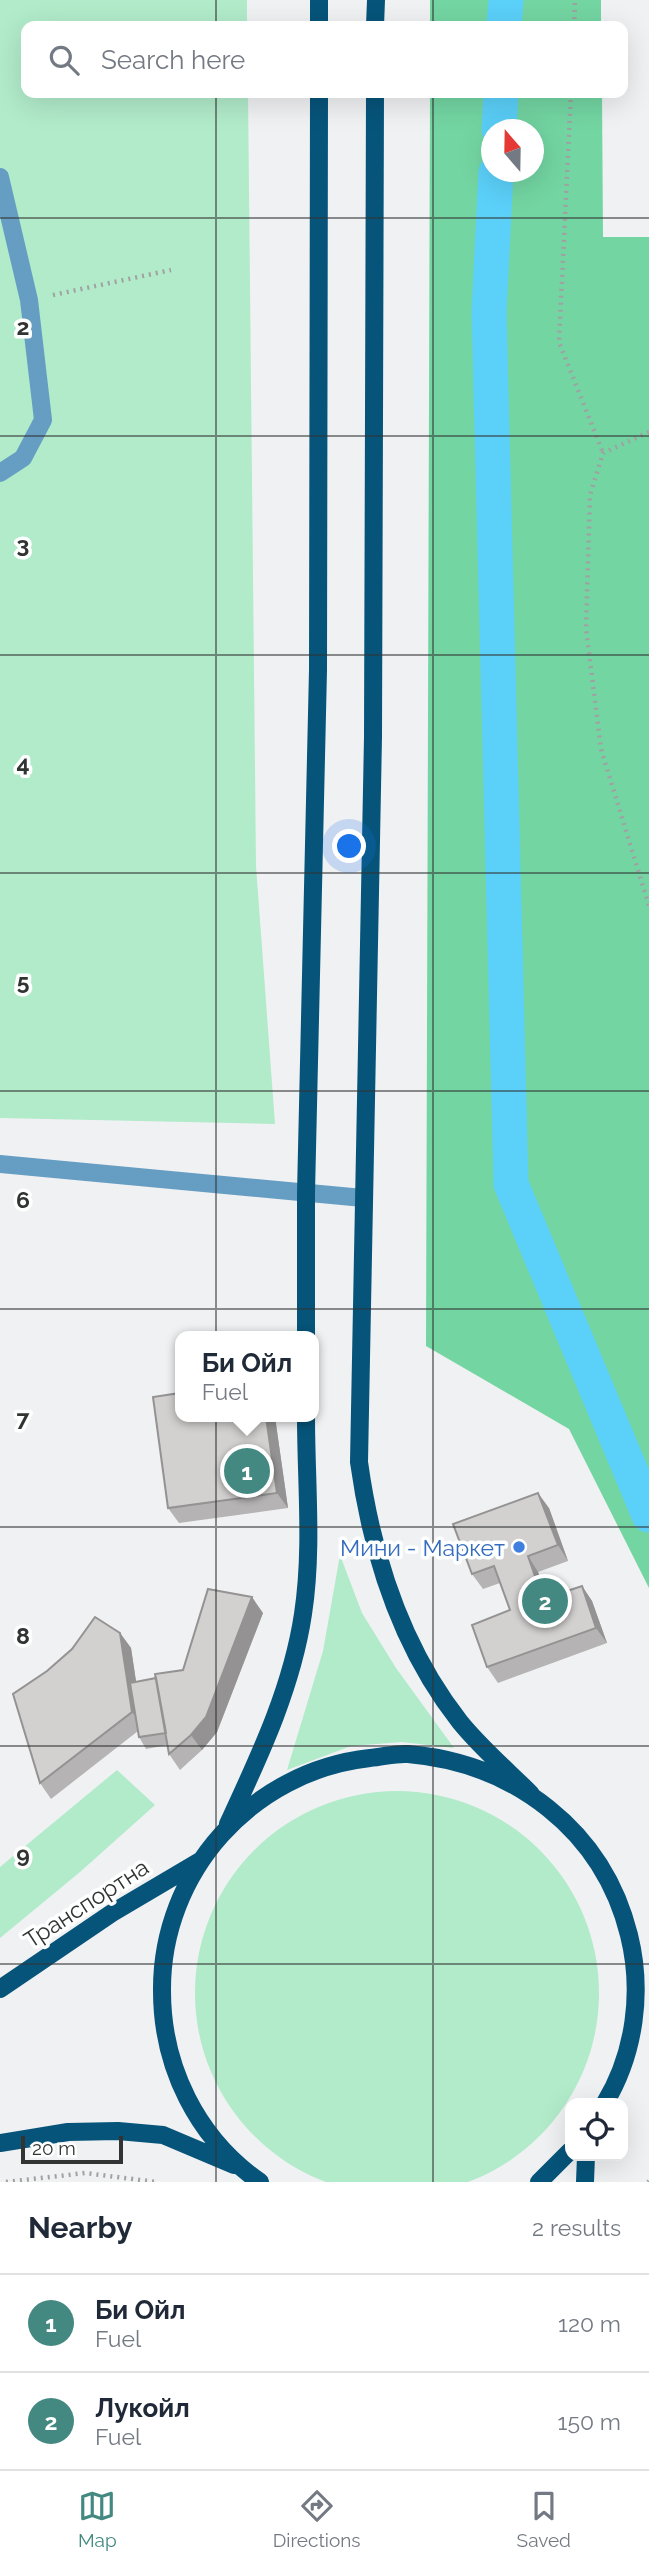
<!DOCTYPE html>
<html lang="en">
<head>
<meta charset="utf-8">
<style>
  :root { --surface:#fff; --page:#f6f6f7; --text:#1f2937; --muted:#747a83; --line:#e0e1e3; --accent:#438981 }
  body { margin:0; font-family:Raleway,sans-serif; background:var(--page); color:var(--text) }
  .controls { position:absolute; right:21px; bottom:21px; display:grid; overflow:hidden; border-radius:14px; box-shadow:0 7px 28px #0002 }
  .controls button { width:63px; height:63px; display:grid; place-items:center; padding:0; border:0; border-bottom:2px solid var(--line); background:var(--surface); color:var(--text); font:35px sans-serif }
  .compass { position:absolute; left:481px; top:119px; width:63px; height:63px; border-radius:50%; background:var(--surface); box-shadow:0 7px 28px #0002; rotate:340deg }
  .scale { position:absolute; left:21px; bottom:18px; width:102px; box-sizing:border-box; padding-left:7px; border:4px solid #323333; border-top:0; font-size:19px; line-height:24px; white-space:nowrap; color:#323333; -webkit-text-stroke:5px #feffff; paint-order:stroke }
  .you { position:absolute; left:350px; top:847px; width:24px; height:24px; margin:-18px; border:5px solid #fff; border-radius:50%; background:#1a73e8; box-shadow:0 0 0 10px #1a73e833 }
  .badge { display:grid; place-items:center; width:46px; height:46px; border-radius:50%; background:var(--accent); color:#fff; font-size:23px; font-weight:700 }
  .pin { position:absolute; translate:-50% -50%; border:4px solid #fff; box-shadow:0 2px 7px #0006 }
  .popup { position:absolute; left:175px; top:1331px; width:144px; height:91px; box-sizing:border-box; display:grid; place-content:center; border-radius:14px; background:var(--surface); filter:drop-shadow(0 2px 5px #0005); font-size:23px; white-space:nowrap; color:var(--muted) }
  .popup b { font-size:26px; color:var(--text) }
  .popup::after { content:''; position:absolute; left:50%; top:100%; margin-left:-14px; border:14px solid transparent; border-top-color:var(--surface) }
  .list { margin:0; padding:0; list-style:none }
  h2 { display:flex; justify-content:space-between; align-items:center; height:91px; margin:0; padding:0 28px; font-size:30px }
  h2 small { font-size:23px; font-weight:400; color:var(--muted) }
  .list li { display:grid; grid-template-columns:46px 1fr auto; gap:21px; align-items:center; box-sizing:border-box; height:98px; padding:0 28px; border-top:2px solid var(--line) }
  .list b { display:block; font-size:26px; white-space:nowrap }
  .list p { margin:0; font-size:23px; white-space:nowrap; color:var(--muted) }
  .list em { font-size:23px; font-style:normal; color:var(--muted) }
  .icon { flex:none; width:38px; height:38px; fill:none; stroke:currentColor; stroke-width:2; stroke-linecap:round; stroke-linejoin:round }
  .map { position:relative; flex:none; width:649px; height:2182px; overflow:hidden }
  .search { position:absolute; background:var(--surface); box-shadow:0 7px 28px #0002; left:21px; right:21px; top:21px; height:77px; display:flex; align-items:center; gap:18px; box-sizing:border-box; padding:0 24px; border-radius:14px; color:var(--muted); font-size:26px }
  .sheet { height:287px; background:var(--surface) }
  nav { display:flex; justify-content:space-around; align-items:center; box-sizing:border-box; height:98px; border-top:2px solid var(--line); background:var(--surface); font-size:19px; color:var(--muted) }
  nav a { display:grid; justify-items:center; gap:4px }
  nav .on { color:var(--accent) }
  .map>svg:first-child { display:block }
</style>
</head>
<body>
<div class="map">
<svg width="649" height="2182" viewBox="0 0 649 2182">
  <rect width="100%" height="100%" fill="#f0f1f3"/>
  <path fill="#b1ebca" d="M0,0H247V26H26V93H248L256,866L275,1124L0,1118Z
    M340,1555L362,1613L396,1668L454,1748L402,1742L351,1746L287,1770L323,1651Z
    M117,1770L155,1805L80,1872L0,1938V1867Z
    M195 1993a202 202 0 1 1 404 0a202 202 0 1 1-404 0Z"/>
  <path fill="#73d5a2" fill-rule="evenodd" d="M430,0H601V26H430Z
    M430,93H602L603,237H649V1588L569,1429L426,1346ZM491,130H534V172H491Z"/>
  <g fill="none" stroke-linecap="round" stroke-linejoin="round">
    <path stroke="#5bd0f9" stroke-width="35" d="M504,26L506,0
      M499,130L501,93
      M496,172L489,312L511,1184L649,1515"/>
    <path stroke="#a0a1a3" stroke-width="4.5" stroke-dasharray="2 5" stroke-linecap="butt" d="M574,26L575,0
      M571,93L559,342L603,453
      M53,295L171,270
      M649,432L603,453L590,495L586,629L601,749L649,906
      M6,2182L85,2173L157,2182
      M648,2182L649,2181"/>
    <path stroke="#669ec3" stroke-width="18" d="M0,177L29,300L43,420L23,458L0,473
      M0,1164L363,1198"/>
    <path stroke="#06547a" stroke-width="18" d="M319,26V0
      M375,26L376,0
      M375,93L373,737L359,1462C372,1556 401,1647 460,1722C481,1748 508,1771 531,1794
      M306,1336V1193L318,670L319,93
      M228,1824C259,1757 292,1688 303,1614C313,1549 306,1482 306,1417
      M0,1989L112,1913L200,1861
      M0,2143L68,2132L118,2131L163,2135L234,2165
      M260,2182C197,2138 162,2067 162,1991C161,1872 252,1771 370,1758C383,1757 396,1753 408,1754C514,1763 603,1830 629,1935C643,1991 635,2053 605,2103
      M539,2182L570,2151
      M585,2182L586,2156"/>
  </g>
  <path fill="#b5b3b3" d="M180,1417H275L288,1508L179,1523L168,1508Z
    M549,1508L568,1561L538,1572L548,1598L582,1586L592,1601L607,1643L498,1683L487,1667L510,1610L500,1583L483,1589L472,1574Z
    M263,1613L217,1732L202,1750L180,1770L169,1754L168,1745L146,1749L139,1737L138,1731L51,1799L40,1783L120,1633L131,1648L136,1682L156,1678L183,1670Z"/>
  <path fill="#949292" d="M266,1417H275L288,1508L277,1493Z
    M538,1493L549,1508L568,1561L558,1545Z
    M528,1556L538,1572L554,1615L543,1599Z
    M582,1586L592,1601L607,1643L596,1628Z
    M252,1597L263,1613L217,1732L202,1750L191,1735Z
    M120,1633L131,1648L143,1727L132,1712Z"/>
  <path fill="#d3d0d0" stroke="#949292" stroke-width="2" d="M180,1393V1417H266L277,1493L168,1508L153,1397Z
    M538,1493L558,1545L528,1556L543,1599L582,1586L596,1628L487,1667L472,1625L510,1610L494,1566L472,1574L453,1524Z
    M208,1589L252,1597L206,1717L191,1735L169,1754L155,1674L183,1670Z
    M95,1617L120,1633L132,1712L40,1783L13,1694L47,1671L72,1649Z
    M156,1678L166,1733L139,1737L130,1683Z"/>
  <path fill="none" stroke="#323333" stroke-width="2" stroke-opacity="0.55" d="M216,0V26M433,0V26M216,93V2182M433,93V2182M0,218H649M0,436H649M0,655H649M0,873H649M0,1091H649M0,1309H649M0,1527H649M0,1746H649M0,1964H649"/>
  <circle fill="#3f7fe0" stroke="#feffff" stroke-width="2.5" cx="519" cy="1547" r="7"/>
  <g text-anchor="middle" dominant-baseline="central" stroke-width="7" stroke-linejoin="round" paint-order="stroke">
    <g font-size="23" fill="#366cbe" stroke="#feffff" text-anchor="end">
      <text x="505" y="1547">Мини - Маркет</text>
    </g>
    <g font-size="23" fill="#323333" stroke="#feffff">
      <text transform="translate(86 1903) rotate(-33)">Транспортна</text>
    </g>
  </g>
  <g font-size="23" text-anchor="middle" font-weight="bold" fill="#323333" stroke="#feffff" stroke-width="7" stroke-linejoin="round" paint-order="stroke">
    <text x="23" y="335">2</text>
    <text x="23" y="553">3</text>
    <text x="23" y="772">4</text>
    <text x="23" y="990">5</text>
    <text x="23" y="1208">6</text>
    <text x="23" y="1426">7</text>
    <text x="23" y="1644">8</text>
    <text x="23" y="1863">9</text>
  </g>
</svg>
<div class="controls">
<button><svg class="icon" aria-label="locate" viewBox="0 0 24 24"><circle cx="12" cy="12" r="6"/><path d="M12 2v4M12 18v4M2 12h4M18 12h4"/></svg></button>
</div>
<svg class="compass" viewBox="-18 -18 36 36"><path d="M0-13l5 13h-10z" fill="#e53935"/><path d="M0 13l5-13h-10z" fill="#747a83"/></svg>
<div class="scale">20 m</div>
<div class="you"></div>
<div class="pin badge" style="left:247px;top:1471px">1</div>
<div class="popup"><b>Би Ойл</b>Fuel</div>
<div class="pin badge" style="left:545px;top:1601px">2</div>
<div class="search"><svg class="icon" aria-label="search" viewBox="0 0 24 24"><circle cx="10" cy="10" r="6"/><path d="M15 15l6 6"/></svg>Search here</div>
</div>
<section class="sheet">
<h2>Nearby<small>2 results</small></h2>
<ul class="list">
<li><span class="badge">1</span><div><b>Би Ойл</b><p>Fuel</p></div><em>120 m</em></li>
<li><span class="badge">2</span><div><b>Лукойл</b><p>Fuel</p></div><em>150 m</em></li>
</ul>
</section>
<nav>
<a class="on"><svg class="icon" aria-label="map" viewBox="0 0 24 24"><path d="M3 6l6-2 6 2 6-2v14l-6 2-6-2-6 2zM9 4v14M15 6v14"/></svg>Map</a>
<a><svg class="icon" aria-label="directions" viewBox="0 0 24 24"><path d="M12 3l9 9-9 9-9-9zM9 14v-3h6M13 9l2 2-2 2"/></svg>Directions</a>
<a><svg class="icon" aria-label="saved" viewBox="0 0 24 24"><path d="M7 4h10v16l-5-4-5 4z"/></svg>Saved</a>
</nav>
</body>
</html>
